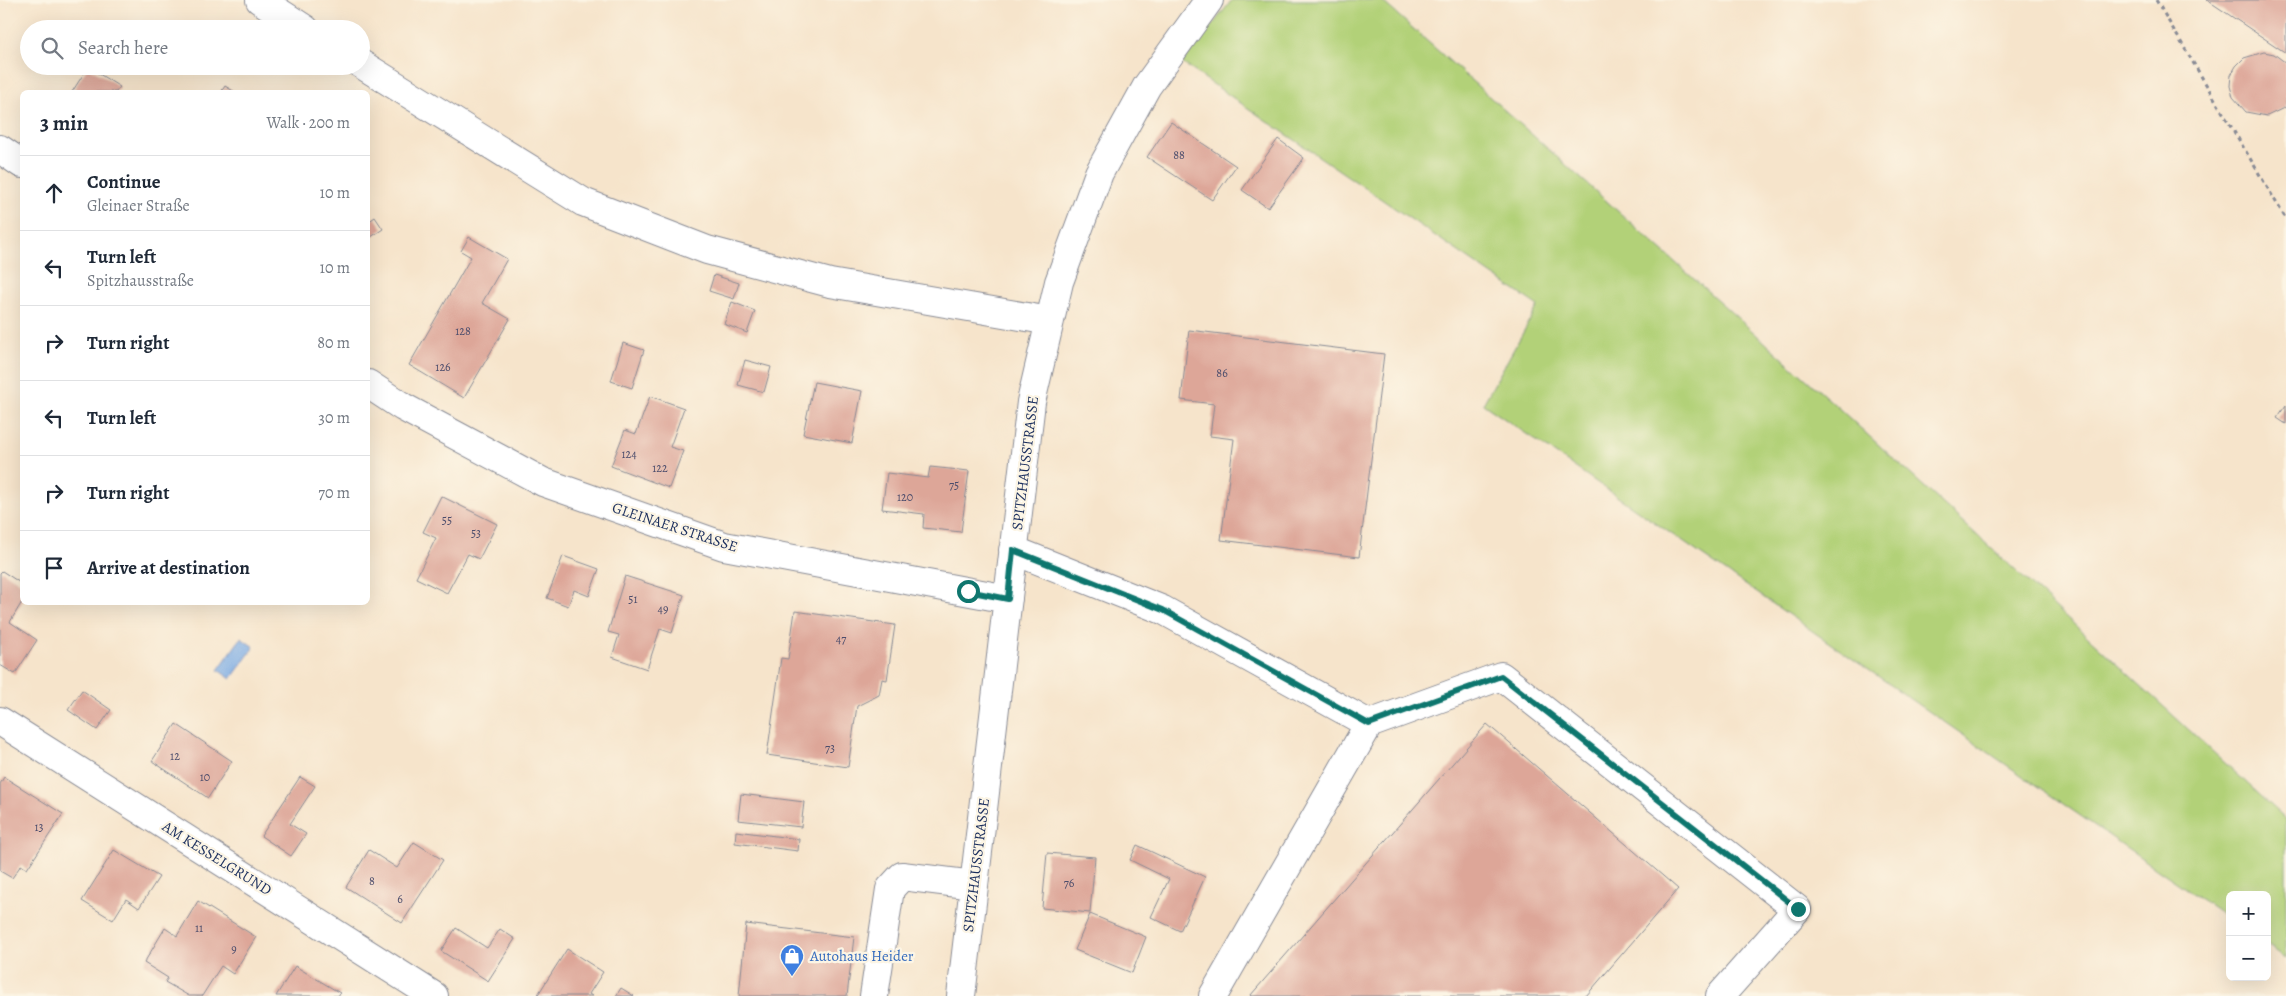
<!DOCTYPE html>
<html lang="en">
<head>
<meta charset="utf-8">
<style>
  :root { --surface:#fff; --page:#f2f2f3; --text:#1f2937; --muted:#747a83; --line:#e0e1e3 }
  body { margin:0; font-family:Alegreya,serif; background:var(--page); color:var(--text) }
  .controls { position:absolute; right:15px; bottom:15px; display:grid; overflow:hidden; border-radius:8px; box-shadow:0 5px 20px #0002 }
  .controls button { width:45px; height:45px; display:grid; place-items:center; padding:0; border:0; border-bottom:1px solid var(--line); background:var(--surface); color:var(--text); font:25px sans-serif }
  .stop { position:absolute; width:15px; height:15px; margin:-11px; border:4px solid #0f766e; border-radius:50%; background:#fff }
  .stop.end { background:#0f766e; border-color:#fff; box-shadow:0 1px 5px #0008 }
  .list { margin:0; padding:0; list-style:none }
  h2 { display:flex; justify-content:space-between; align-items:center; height:65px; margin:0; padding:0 20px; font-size:21px }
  h2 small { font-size:16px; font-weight:400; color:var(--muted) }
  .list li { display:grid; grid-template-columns:32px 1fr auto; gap:15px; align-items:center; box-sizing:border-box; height:75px; padding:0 20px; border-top:1px solid var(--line) }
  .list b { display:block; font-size:19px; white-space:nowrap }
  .list p { margin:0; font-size:16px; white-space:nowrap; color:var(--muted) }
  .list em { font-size:16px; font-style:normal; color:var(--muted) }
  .icon { flex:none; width:28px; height:28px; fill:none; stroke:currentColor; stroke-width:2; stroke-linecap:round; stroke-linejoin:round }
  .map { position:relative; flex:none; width:2286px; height:996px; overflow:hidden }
  .search { position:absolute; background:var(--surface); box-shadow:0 5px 20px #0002; left:20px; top:20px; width:350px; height:55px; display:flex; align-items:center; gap:12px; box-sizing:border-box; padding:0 18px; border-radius:28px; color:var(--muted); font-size:19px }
  .panel { position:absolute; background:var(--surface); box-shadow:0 5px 20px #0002; left:20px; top:90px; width:350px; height:515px; border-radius:8px }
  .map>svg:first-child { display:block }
</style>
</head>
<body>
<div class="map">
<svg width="2286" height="996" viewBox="0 0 2286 996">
  <rect width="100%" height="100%" fill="#fcf5e5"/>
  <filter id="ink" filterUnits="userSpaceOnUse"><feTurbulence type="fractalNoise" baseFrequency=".02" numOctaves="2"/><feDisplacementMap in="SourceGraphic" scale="10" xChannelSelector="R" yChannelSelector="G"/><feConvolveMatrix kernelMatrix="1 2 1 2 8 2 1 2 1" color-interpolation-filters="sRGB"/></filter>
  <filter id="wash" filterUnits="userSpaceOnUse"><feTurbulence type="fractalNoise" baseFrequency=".0096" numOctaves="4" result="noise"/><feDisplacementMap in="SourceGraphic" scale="20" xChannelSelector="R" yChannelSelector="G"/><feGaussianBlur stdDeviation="1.12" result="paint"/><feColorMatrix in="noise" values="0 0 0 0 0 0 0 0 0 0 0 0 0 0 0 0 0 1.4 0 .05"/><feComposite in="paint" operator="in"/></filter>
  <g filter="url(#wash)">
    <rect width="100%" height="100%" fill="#f6e4cb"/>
    <path fill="#b2d178" stroke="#66806b" d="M1232,0H1381L1833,403L2286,819V958L2267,945V895H2230V919L1483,404L1538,306L1182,63Z"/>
    <path fill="#78a9e3" stroke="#4a6ca0" d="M241,638L254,647L231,679L218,670Z"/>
    <g id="blocks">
      <path fill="#dda698" d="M2207,0H2286V53Z
        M2264,52L2274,54L2286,63V107L2267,116L2246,112L2233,97L2230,86L2231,75L2236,66L2244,58Z
        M88,67L120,87L116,92H72Z
        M225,86L235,92H221Z
        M1171,122L1236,166L1212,200L1147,157Z
        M1278,139L1304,158L1268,208L1242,190Z
        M375,217L383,229L368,239V222Z
        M469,237L507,259L482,303L510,319L464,398L409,365L471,257L461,251Z
        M714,275L739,283L734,299L709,291Z
        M732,302L755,311L747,333L724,324Z
        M1189,330L1384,354L1359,557L1221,540L1234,439L1210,436L1214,404L1181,400Z
        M623,343L644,350L632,388L611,381Z
        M745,360L771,367L764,392L738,385Z
        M814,382L862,391L852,443L803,434Z
        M650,396L684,408L670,447L683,451L669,488L611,466L625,430L636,434Z
        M2286,405V424L2277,418Z
        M930,467L969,471L961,532L923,528L924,514L882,509L887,473L928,478Z
        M441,496L497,524L479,559L468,554L447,593L416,578L436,538L423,532Z
        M563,556L599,569L589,596L574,590L568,606L547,598Z
        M2,571L22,584V602L10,622L37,640L15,674L0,665V573Z
        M625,576L684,595L672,633L660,629L647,669L612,657L619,635L608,632Z
        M795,611L895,625L887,680L882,679L879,695L857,706L848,767L767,755L781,658L788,659Z
        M82,690L111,710L97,730L68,710Z
        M176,724L232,761L208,798L152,761Z
        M1487,724L1678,889L1586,996H1250Z
        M4,777L63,814L27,869L21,865L12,878L0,871V784Z
        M300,777L315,786L290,824L306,834L291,856L261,836Z
        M741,794L804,802L801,827L738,820Z
        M736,831L799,839L798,851L735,843Z
        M414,842L443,860L402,923L346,887L369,850L397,868Z
        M1137,845L1205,877L1180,931L1151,917L1169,879L1130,860Z
        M114,850L159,877L139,908L126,899L113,920L82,901Z
        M1047,853L1095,857L1090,913L1042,908Z
        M198,901L256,937L233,974L221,966L202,996H189L165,982L168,978L144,963L165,928L177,936Z
        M1090,914L1146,937L1132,973L1075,950Z
        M746,924L854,937L847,996H739Z
        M456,928L487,948L500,929L515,939L488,981L441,951Z
        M567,949L603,972L589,994L592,996H537Z
        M295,966L340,993L338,996H276Z
        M621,988L634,996H616Z"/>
    </g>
  </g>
  <g filter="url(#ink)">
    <use href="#blocks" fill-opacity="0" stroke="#888a94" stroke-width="1"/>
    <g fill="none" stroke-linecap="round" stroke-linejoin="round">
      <g stroke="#888a94" stroke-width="30">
        <path id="minor" d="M260,0L305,29
          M361,64L583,202L707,250L830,283L1050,321
          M0,149L22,164
          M368,384L403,407L543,482L724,546L1008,599
          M1013,550L1163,610L1369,724L1501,676L1797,909L1720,996
          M0,721L434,996
          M874,996L890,889L902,876L974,885
          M961,996L1031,402L1059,282L1099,173L1147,86L1209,0
          M1213,996L1369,724"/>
      </g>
      <path stroke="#888a94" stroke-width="3" stroke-dasharray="4 4" stroke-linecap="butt" d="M2156,0L2286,219"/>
      <use href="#minor" stroke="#fff" stroke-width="28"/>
    </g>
  </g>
  <g fill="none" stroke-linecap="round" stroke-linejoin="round" filter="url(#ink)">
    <path stroke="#0f766e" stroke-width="6" d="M968,591L1008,599L1013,550L1163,610L1369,724L1501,676L1798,909"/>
  </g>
  <defs>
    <g id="shop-pin" transform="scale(1.25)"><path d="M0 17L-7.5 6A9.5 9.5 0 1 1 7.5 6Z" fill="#3f7fe0" stroke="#fcf5e5"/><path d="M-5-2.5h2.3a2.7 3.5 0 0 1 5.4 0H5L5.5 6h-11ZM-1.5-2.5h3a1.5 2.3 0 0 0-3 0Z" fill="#fff"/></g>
  </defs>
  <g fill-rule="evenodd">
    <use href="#shop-pin" x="792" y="956"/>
  </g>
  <g text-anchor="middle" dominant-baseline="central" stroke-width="4.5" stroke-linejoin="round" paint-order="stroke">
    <g font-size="12" fill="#4c4d6c">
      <text x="1179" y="155">88</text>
      <text x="463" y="331">128</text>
      <text x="443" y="367">126</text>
      <text x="1222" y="373">86</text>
      <text x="629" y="454">124</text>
      <text x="660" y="468">122</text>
      <text x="954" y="485">75</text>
      <text x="905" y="497">120</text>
      <text x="447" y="520">55</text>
      <text x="476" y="533">53</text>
      <text x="633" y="599">51</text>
      <text x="663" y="609">49</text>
      <text x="841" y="639">47</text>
      <text x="830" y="748">73</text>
      <text x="175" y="756">12</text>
      <text x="205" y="777">10</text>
      <text x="39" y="827">13</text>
      <text x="372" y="881">8</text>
      <text x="1069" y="883">76</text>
      <text x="400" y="899">6</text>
      <text x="199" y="928">11</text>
      <text x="234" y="949">9</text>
    </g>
    <g font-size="15" fill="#1b2f5e" stroke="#fcf5e5">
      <text transform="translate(1025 463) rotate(-83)">SPITZHAUSSTRASSE</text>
      <text transform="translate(675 527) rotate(18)">GLEINAER STRASSE</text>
      <text transform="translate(217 858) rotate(32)">AM KESSELGRUND</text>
      <text transform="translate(976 865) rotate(-83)">SPITZHAUSSTRASSE</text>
    </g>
    <g font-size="15" fill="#366cbe" stroke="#fcf5e5" text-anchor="start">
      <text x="810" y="956">Autohaus Heider</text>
    </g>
  </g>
</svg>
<div class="controls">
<button>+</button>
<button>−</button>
</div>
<div class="stop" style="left:968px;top:591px"></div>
<div class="stop end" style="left:1798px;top:909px"></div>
<div class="search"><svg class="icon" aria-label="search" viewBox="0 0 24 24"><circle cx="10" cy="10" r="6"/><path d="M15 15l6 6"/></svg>Search here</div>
<section class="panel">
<h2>3 min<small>Walk · 200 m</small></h2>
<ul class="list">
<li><svg class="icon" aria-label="ahead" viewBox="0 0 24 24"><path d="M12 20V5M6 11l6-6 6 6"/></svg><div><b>Continue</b><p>Gleinaer Straße</p></div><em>10 m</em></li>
<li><svg class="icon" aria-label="left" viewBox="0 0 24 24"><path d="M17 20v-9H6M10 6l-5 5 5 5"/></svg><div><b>Turn left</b><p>Spitzhausstraße</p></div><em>10 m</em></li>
<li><svg class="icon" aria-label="right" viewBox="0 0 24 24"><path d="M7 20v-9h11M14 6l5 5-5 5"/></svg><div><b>Turn right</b></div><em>80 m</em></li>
<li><svg class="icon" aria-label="left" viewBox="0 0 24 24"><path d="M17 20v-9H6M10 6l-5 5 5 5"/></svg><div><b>Turn left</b></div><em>30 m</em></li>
<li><svg class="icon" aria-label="right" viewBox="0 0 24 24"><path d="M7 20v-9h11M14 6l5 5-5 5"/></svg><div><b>Turn right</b></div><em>70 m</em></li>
<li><svg class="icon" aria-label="arrive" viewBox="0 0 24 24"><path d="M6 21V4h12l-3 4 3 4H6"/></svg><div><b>Arrive at destination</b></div></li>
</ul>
</section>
</div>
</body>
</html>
